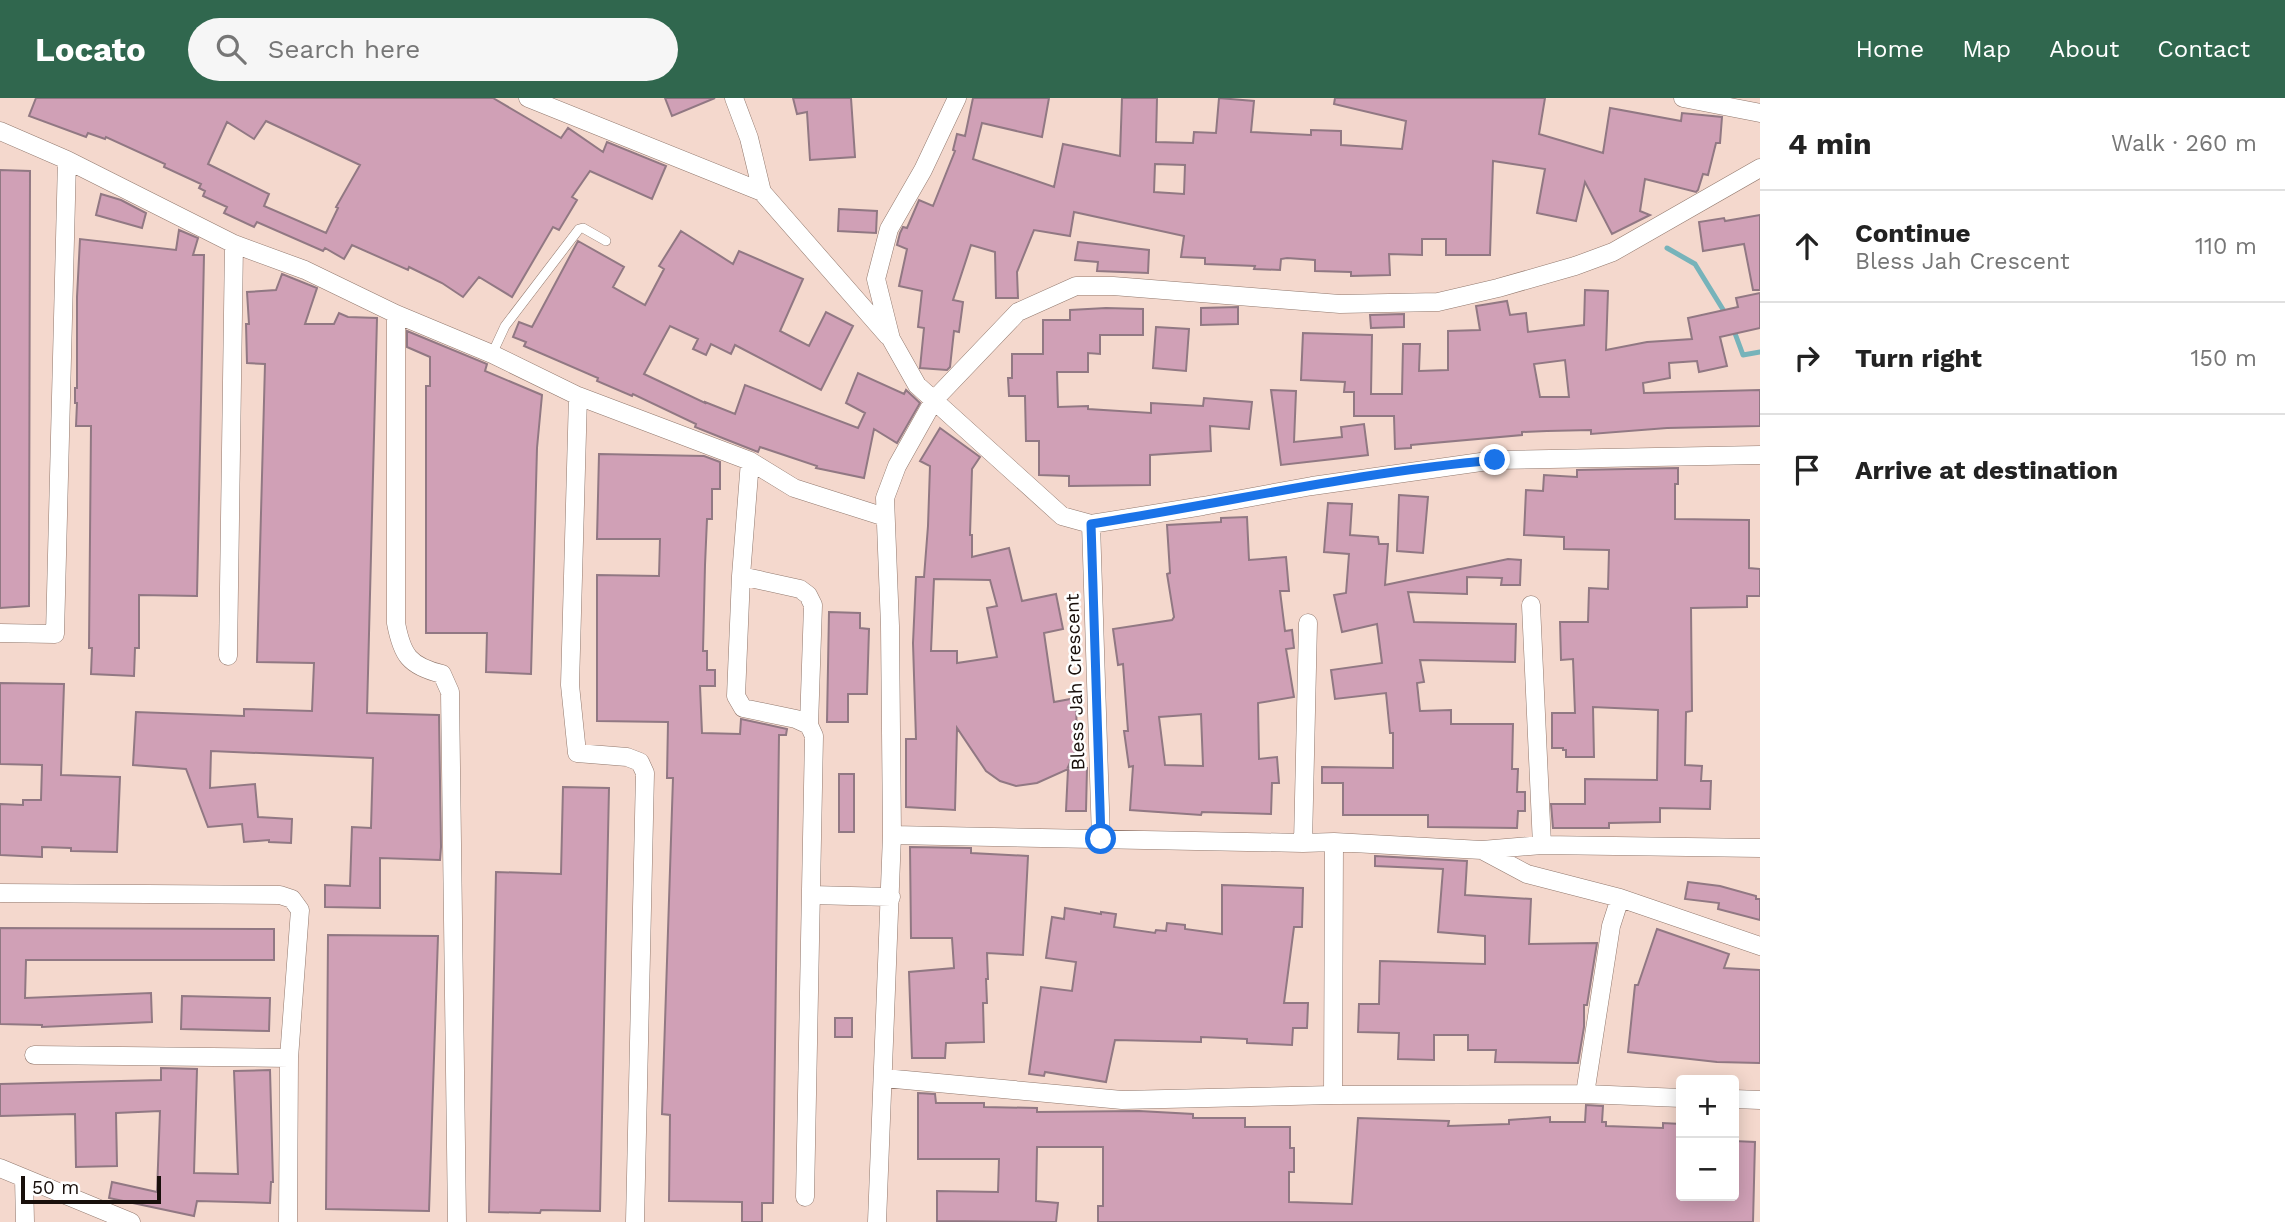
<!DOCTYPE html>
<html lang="en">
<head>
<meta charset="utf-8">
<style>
  :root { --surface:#fff; --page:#f6f6f6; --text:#222; --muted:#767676; --line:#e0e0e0; --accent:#30674e }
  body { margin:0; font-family:"Work Sans",sans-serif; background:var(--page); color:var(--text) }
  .controls { position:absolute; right:21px; bottom:21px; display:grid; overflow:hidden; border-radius:7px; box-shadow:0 4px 18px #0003 }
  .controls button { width:63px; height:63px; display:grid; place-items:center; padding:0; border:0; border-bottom:2px solid var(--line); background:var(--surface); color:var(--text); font:35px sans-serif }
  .scale { position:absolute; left:21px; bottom:18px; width:140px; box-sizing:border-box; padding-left:7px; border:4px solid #180f0b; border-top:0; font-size:19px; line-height:24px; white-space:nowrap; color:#180f0b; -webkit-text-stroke:5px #fff; paint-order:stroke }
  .stop { position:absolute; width:21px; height:21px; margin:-16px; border:5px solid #1a73e8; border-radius:50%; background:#fff }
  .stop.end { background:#1a73e8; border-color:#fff; box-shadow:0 2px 7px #0008 }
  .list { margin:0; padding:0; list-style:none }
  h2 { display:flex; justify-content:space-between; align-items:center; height:91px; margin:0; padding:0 28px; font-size:30px }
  h2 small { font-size:23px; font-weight:400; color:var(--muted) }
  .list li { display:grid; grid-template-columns:46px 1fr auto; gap:21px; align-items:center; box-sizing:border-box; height:112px; padding:0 28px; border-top:2px solid var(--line) }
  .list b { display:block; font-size:26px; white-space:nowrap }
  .list p { margin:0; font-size:23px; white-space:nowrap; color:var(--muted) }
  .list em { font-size:23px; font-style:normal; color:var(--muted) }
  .icon { flex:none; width:38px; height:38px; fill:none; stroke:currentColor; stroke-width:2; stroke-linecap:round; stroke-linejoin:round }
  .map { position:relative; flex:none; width:1760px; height:1124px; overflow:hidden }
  header { display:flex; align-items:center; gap:42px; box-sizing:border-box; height:98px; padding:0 35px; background:var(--accent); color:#fff }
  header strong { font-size:33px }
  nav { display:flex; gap:38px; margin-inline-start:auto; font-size:24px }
  .search { width:490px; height:63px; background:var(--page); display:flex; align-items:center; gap:18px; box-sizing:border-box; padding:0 24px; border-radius:38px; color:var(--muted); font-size:26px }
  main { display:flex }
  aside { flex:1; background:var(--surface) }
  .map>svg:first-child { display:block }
</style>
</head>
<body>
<header>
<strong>Locato</strong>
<div class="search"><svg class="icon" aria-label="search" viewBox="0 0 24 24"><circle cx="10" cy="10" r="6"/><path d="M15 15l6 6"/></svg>Search here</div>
<nav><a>Home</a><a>Map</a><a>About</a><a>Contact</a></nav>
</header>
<main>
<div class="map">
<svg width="1760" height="1124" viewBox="0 0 1760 1124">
  <rect width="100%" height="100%" fill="#f4d8cd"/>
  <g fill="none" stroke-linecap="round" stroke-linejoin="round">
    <path stroke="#77b3ba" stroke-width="5" d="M1667,150L1695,166L1727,218
      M1733,230L1743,257L1760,254"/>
  </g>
  <path fill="#d0a0b6" stroke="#917883" stroke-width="2" fill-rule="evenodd" d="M36,0H493L561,40L568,30L603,54L607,44L666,68L652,101L590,73L572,99L577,102L559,132L553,129L512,199L479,179L463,199L442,185L409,169L408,172L352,147L344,161L325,150L323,153L257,124L254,129L224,115L227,109L203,98L205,93L199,90L201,86L164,69L165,66L106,39L105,41L88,35L86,39L29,18ZM266,23L360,67L336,109L338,110L326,135L264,108L269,96L208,66L227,24L254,41Z
    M665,0H715L672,18Z
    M793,0H851L855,59L810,62L807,14L797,16Z
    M973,0H1049L1042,39L982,25L973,61L1054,89L1063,46L1120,58L1122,0H1157L1156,44L1193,45L1194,34L1216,35L1219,0L1254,3L1251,34L1311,37V32L1341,33V47L1402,51L1406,23L1334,6L1335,0H1545L1539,36L1603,55L1610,10L1681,23L1682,15L1722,19L1720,45H1716L1708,77L1703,76L1698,92L1696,94L1645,81L1640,113L1650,117L1612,136L1585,84L1576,123L1537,115L1545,71L1493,63L1490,157H1446V141H1422V157L1389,156L1390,177L1351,178V174L1315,173V162L1287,160L1281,161L1280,172L1254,171L1255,168L1205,166V160L1181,159L1184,138L1074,114L1070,138L1034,132L1017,174L1018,200H996L995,154L971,147L953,202L963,204L959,234L954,233L950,269L947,272L920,270L924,230L918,229L922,193L899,188L907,151L897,147L900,135L903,129L907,130L919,102L933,108L955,53L953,52L957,36L965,38ZM1155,66L1185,67L1184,96L1154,94Z
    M0,72L30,73L29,508L0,510Z
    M101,96L121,102L146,115L142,130L96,117Z
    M839,111L877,113L876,135L838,133Z
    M1760,117V192H1753L1744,146L1703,153L1699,124L1724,120L1725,123Z
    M179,132L198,140L193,157H204L197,498L139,497V550H135L134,578L91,576L92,550H89L91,328H76L77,305H75V290H77V199L80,141L176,152Z
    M681,133L733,166L739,153L803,181L780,233L809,248L826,214L853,228L821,292L735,247L731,256L711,246L706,257L693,251L698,241L670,228L644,276L705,305V304L735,316L745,287L858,330L865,315L846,305L858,275L904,296L906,292L920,305L897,345L874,331L864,380L816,370L817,368L760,349L758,354L725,341L695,329L696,326L633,296L632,298L597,283L598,280L524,248L526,244L513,239L519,224L532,229L578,143L624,169L613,189L645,207L664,171L659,168Z
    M1078,144L1149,152L1148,175L1097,173L1098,164L1075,162Z
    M282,176L317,190L305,226H334L339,215L348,219L377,220L367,615L439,617L441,749L440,762L380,760V810L325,809V787L350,788L352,729L371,730L373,660L211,653L210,690L255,686L258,719L292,721L291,745L269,744V742L244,744L242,726L208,729L186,671L133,667L136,614L244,618V611L312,613L314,565L257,564L265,266L247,265L246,226H249L247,194L276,192Z
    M1585,192L1608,193L1606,252L1647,244L1692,241L1688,220L1738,209L1736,200L1760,195V230L1720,239L1727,268L1699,274L1697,263L1669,265L1670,280L1643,285L1644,295L1760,292V328L1667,330L1591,336V332L1547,333L1522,334V337L1411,347V350L1395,351L1394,318H1354V294H1344L1345,284L1301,282L1303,235L1372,237L1371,296H1402L1403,246H1420L1419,273L1448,272V233L1480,232L1476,208L1507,203L1510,217L1526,215L1528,234L1584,227ZM1565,262L1569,299H1540L1534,266Z
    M1238,209V226L1201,227V210Z
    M1106,210L1143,211V237H1100V256L1088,255V274H1057L1058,309L1088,308V311L1151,315V305L1203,308L1204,300L1252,304L1249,331L1210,328L1211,353L1150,357V387L1069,388V378L1039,377V343H1026L1025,298H1009L1008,280H1012V256H1043V222H1070V212Z
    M1404,216V229L1371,230L1370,217Z
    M1156,229L1189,231L1186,273L1153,270Z
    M407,233L487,266L485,273L542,297L537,350L531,576L486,574L487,535H426V288H430V259L407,249Z
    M1271,292L1296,293L1294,344L1342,339L1341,329L1364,326L1368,357L1281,367Z
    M940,330L980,359L972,371L970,437H972V459L1009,450L1022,503L1056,496L1063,531L1044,535L1054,604L1076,600L1077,649L1068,669L1087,670L1086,713H1066L1068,671L1037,685L1016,688L1000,683L986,673L957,630L955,712L906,709V641H916L913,545L916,479H924L928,428L930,368L920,363ZM934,481L990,482L997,508L987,510L997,559L957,565V553H931Z
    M599,356L704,358L720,364V391H712V421H707L705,467L703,553H707V572H715V588H700L702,635L740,636L741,621L787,631L786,637H779L773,1105H762V1124H742V1104L669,1103L670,1017L662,1016L673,680H667L668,624L597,623V477L659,478L660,441H597Z
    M1678,370V386H1675V421L1749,422V470L1760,471V498H1747V509L1691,510L1692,613L1686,614L1685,667L1702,668L1701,683H1711L1710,711L1660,710V724L1609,725V730H1553L1551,706H1585V681L1657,682L1658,612L1593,609L1594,659H1566V652H1563V650H1552V615H1575L1573,561L1561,562L1560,524H1588L1589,490L1608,491L1609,452L1564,451V439L1524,437L1526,392L1543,393L1544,377L1577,379V372Z
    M1399,397L1428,399L1423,455L1397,453Z
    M1328,405L1352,406L1350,437L1378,439L1379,446H1388L1385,487L1508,461L1521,462L1520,487H1501L1502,480L1467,479V496L1408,494L1414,524L1516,526L1515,564L1420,562L1424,584L1417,585L1420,613L1451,612V626H1513L1512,671H1518L1517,694H1525V713H1518L1517,730L1428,729V717H1343V685H1322V669L1393,670V635H1390L1386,595L1335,601L1331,572L1382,565L1377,526L1342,534L1334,497L1346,495L1349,456L1324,454Z
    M1247,419L1249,462L1286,459L1289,493H1280L1285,533L1292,532L1294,550L1286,551L1294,599L1258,605L1259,661L1277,659L1279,685H1272L1271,716L1202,714L1201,717L1130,712L1133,668L1129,669L1124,633H1128L1123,566L1118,567L1113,531L1172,522L1174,519L1167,476L1170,475L1167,427L1221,424V420ZM1201,616L1203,668L1165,667L1159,619Z
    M829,514L860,515V530L869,531L867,596H848V624H827Z
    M0,585L64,586L61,677L120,679L117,754L71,753V750L42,749V759L0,757V706L23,707V702H41L42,667L0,666Z
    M839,676H854V734H839Z
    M563,689L609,690L600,1113L541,1112L540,1115L489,1114L496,774L561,776Z
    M910,749L971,750V755L1028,758L1023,857L987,855L988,881H986L987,905H983L984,944L946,945L945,960H912L909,874L954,870L952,840H911Z
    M1375,758L1467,763L1465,797L1531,801L1529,846L1597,845L1587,907H1584V929L1578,965L1495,964L1496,952H1468V937H1434V962L1398,961L1399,935L1358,934L1359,906H1379L1380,863L1485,866V838L1438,834L1443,771L1375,768Z
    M1688,784L1720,788L1756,798V801H1760V822L1718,811L1719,805L1685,801Z
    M1222,787L1303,790L1302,829H1294L1284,905H1308L1307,930H1293L1292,947L1247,945V941L1201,939V944L1115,942L1106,984L1045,974L1044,978L1029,976L1041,889L1072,893L1076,864L1046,860L1052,819L1064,821L1065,810L1101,816V814L1116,816L1114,829L1155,835L1156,832L1166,833L1167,825L1185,827V831L1222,836Z
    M0,830L274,831V862H26L25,900L151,895L152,924L42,929V927L0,926Z
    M1657,831L1729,856L1724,870L1760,872V965L1717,964L1628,954L1635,887H1638Z
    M328,837L438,838L429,1113L326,1111Z
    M182,898L270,900L269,933L181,931Z
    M835,920H852V939H835Z
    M161,970L197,971L194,1075L238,1076L234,973L270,972L273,1084H271L270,1105L197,1103L194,1118L109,1100L112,1084L157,1094L160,1013L116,1015L117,1068L76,1069L75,1016L0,1018V986L161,982Z
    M918,995L935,996L936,1005H984V1009L1037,1010V1014L1139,1013L1193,1016V1020H1245V1029H1290V1050H1294V1074H1289V1104L1352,1106L1358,1020L1449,1023L1448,1028L1509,1026V1022L1550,1019V1024H1585L1586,1007L1603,1008L1602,1024H1606V1028L1663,1030V1025L1681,1026V1098H1734V1043L1755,1044L1753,1124H1098V1108H1103V1049H1037L1036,1103L1058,1105L1056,1124L937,1123V1093L998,1094L999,1061H918Z"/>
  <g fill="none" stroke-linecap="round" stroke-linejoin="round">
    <g stroke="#91786d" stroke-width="10">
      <path id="service" d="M492,256L505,228L579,131L583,130L606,143"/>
    </g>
    <g stroke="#91786d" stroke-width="19">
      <path id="minor" d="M528,0L762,94
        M734,0L749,40L762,94L888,238
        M957,0L923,72L889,131L876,181L891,241L917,287L1062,418L1091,426L1203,408L1312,388L1495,362L1760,357
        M1683,0L1760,15
        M0,33L67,62L234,146L305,172L396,216L492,256L578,298L750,363L794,390L885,419
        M396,216V525C402,557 409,568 442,576L450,594L457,1124
        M578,298L570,587L577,655L627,659L640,664L645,675L635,1124
        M750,363L741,478L736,598L743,610L796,621L809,627L814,638L805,1099
        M1091,426L1101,741
        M741,478L800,491L808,497L813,507L809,627
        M1531,507L1542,747
        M0,535L55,536L67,62
        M228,558L234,146
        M892,737L1303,745L1334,744L1482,752L1542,747L1760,750
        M1303,745L1308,525
        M1482,752L1527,776L1620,800L1760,848
        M0,795L280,797L292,801L300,812L289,960L288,1124
        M811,797L891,799
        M34,957L289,960
        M884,980L1122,1002L1333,997L1585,996L1681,1000
        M1585,996L1611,828L1620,800
        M1333,997L1334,744
        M1734,1001L1760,1002
        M0,1070L131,1124
        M24,1080L25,1124
        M877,1124L892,737L890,528L885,400L897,368L934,302L1018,214L1076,188H1113L1340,206L1438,204L1498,190L1575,168L1613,154L1760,70"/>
    </g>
    <use href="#service" stroke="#fff" stroke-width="9"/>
    <use href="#minor" stroke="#fff" stroke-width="18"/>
  </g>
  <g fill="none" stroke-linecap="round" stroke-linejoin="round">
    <path stroke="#1a73e8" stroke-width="9" d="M1101,741L1091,426C1225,405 1359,374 1495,362"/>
  </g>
  <g text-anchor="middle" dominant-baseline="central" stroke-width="5" stroke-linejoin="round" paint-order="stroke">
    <g font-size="19" fill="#180f0b" stroke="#fff">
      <text transform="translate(1075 584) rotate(-92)">Bless Jah Crescent</text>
    </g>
  </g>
</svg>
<div class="controls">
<button>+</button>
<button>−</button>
</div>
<div class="scale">50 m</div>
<div class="stop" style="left:1101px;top:741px"></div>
<div class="stop end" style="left:1495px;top:362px"></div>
</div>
<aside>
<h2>4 min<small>Walk · 260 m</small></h2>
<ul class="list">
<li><svg class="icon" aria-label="ahead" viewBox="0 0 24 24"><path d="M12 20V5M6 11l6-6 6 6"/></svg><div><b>Continue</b><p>Bless Jah Crescent</p></div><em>110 m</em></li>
<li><svg class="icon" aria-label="right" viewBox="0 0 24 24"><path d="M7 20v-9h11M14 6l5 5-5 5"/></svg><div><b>Turn right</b></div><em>150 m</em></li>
<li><svg class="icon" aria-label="arrive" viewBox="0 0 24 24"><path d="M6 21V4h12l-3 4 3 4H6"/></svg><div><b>Arrive at destination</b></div></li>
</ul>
</aside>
</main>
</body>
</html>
